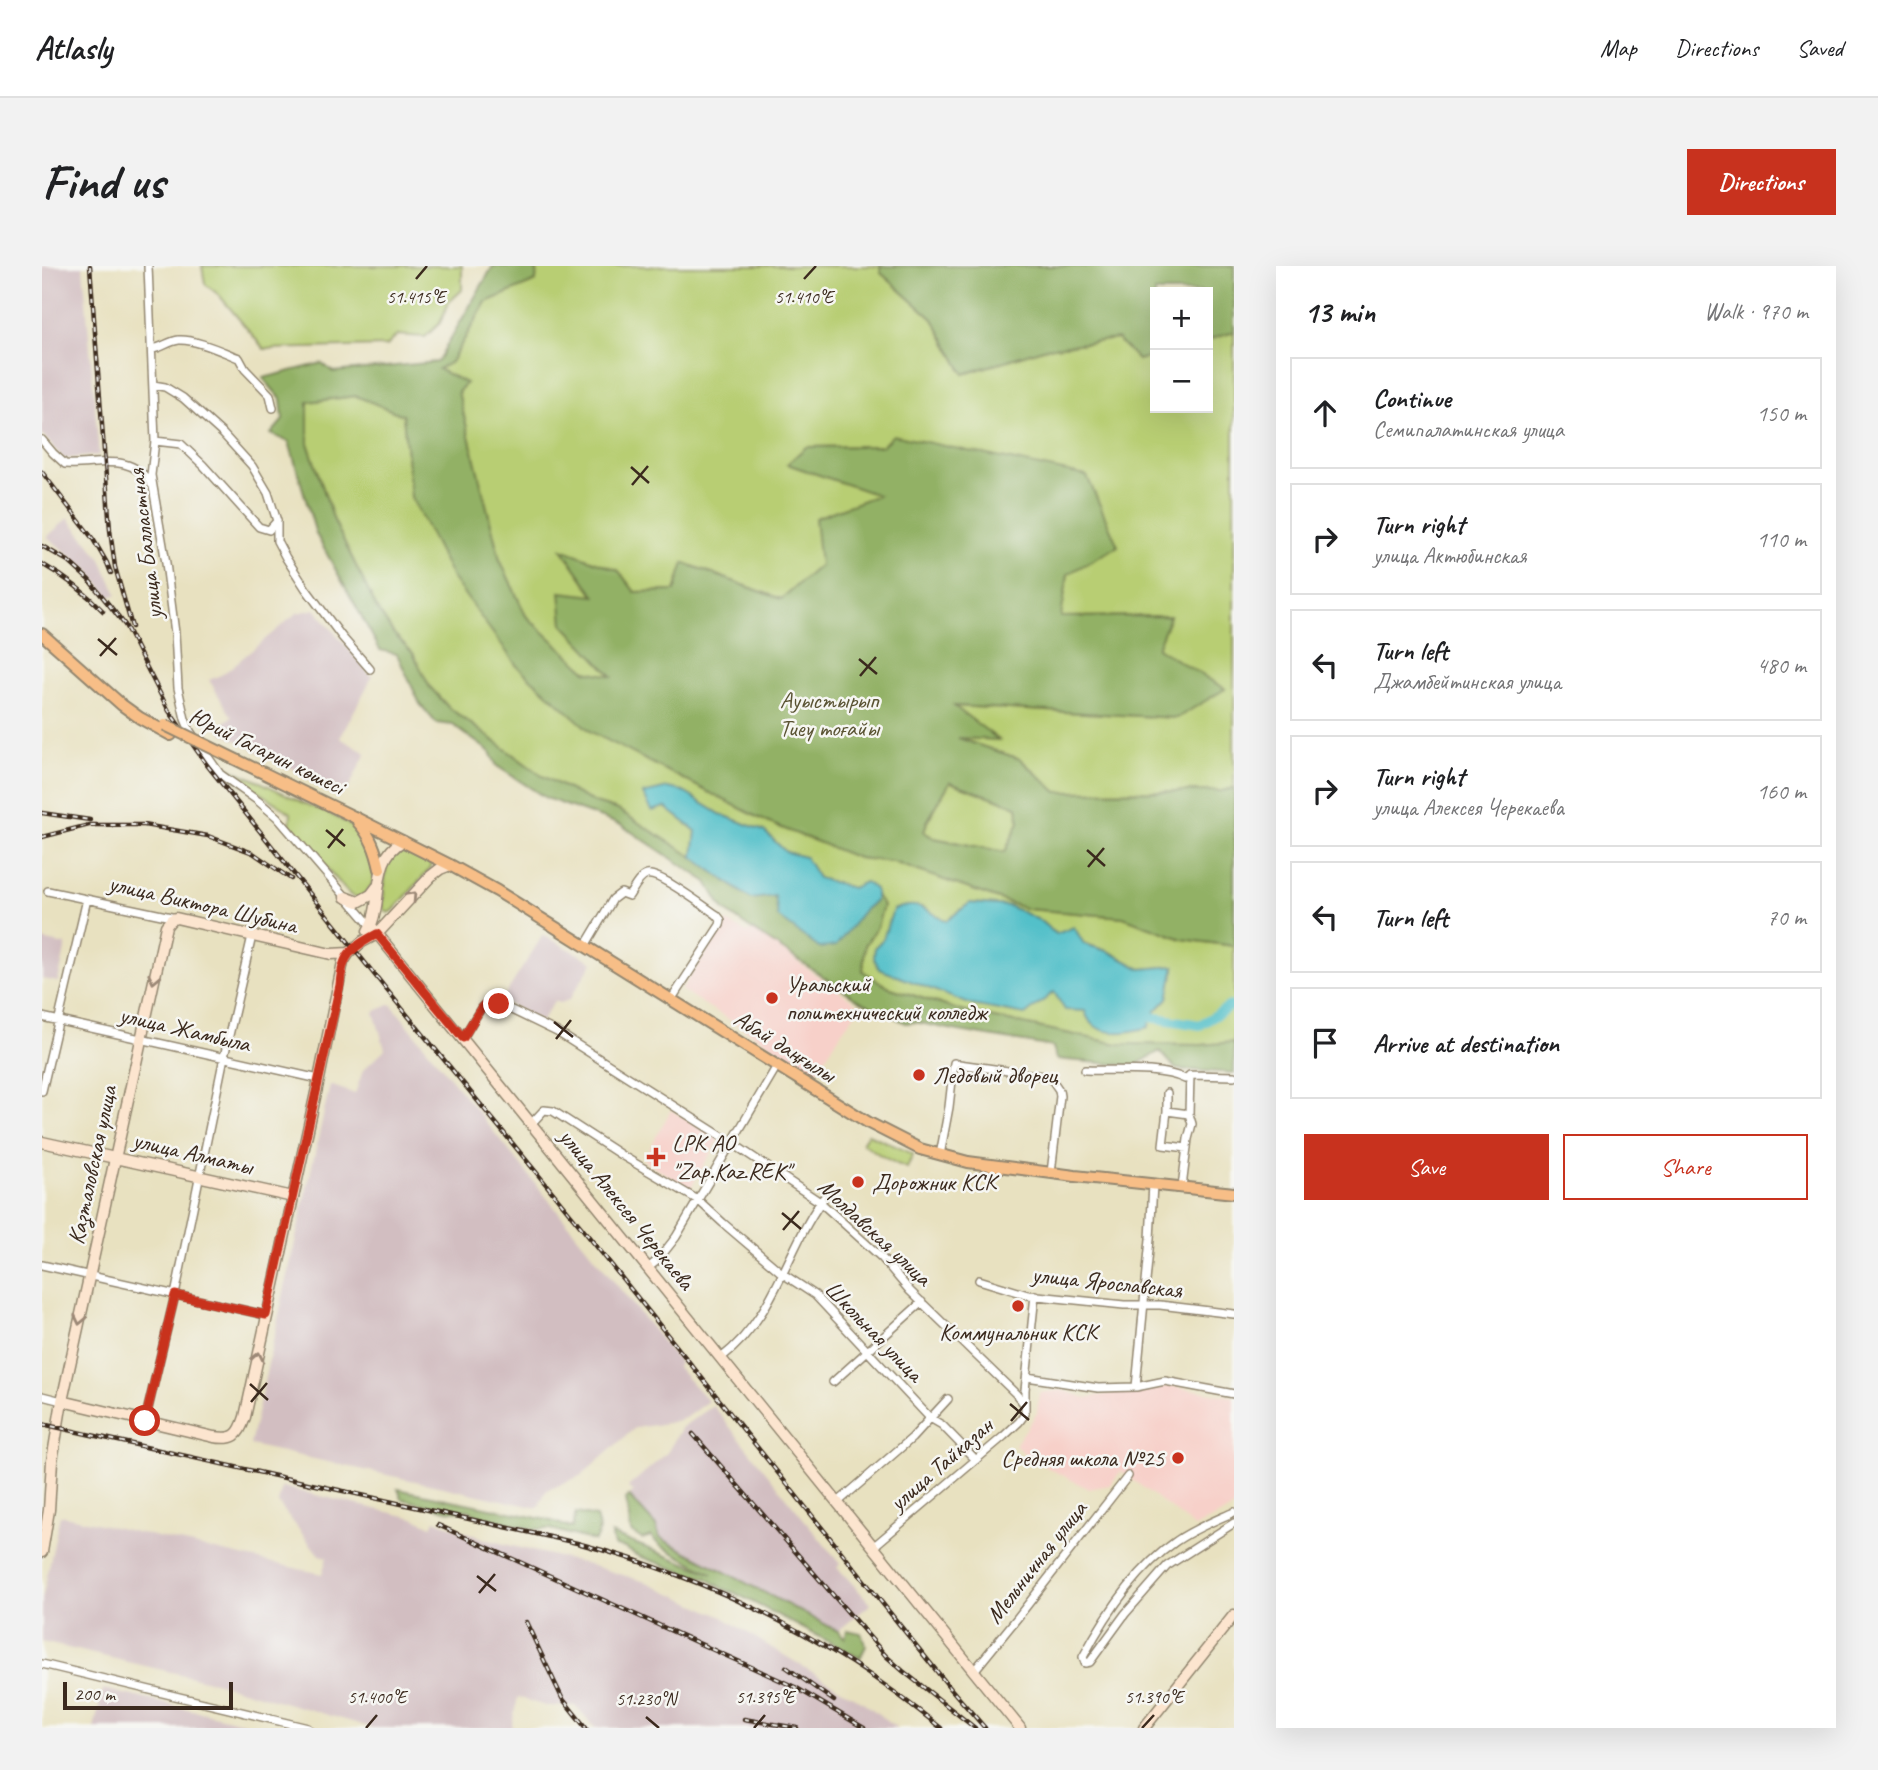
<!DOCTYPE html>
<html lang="en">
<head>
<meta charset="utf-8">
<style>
  :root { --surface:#fff; --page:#f2f2f2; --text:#202124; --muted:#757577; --line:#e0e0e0; --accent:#c8321e }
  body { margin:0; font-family:Caveat,sans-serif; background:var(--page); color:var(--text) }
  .controls { position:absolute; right:21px; top:21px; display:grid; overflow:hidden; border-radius:0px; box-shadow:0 7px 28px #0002 }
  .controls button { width:63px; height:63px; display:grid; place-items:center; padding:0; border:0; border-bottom:2px solid var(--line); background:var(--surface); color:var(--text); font:35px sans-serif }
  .scale { position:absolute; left:21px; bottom:18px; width:170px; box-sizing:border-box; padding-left:7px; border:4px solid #3b2a1e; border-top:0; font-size:19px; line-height:24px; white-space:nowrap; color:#3b2a1e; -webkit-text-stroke:5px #f6f6f2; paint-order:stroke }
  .stop { position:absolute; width:21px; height:21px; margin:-16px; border:5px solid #c8321e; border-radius:50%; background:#fff }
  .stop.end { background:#c8321e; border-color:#fff; box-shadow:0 2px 7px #0008 }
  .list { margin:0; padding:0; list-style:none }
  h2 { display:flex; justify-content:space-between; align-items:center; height:91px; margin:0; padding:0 28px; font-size:30px }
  h2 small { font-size:23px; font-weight:400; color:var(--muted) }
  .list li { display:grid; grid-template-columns:46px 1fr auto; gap:21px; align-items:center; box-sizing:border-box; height:112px; margin:0 14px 14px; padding:0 14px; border:2px solid var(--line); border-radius:0px }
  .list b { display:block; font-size:26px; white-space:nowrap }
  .list p { margin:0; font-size:23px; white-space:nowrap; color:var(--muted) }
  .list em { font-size:23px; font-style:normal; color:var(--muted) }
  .actions { display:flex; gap:14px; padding:21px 28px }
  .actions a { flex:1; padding:16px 0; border:2px solid var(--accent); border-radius:0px; text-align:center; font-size:24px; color:var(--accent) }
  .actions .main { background:var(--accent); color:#fff }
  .icon { flex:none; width:38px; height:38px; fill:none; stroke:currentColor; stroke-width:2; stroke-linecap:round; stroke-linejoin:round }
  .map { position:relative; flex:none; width:1192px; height:1462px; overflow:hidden; border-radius:0px }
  header { display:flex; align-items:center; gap:42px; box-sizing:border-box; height:98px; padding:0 35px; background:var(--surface); border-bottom:2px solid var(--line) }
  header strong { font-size:33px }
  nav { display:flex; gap:38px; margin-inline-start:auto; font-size:24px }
  .intro { display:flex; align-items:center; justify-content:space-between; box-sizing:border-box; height:168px; padding:0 42px }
  h1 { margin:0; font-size:49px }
  .button { padding:18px 32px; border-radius:0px; background:var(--accent); color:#fff; font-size:24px; font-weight:700 }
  main { display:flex; gap:42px; padding:0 42px }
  aside { flex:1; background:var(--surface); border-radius:0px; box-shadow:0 7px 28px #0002 }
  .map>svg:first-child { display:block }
</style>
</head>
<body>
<header>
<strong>Atlasly</strong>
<nav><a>Map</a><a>Directions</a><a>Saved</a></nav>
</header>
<div class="intro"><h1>Find us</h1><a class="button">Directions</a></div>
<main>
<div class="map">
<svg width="1192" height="1462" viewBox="0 0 1192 1462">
  <rect width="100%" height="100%" fill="#f6f6f2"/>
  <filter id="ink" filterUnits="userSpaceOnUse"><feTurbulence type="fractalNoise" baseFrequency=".0143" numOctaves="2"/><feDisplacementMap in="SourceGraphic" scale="14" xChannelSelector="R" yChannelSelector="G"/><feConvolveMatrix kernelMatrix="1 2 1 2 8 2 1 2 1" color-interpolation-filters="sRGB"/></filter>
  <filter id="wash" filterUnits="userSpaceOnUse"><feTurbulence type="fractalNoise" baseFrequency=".00686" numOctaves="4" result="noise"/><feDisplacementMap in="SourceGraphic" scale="28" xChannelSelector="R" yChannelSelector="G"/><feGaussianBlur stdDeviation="1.57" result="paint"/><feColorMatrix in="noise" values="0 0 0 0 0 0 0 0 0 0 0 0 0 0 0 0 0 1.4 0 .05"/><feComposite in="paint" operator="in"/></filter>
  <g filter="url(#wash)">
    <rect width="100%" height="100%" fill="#e8e1c0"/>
    <path fill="#f7d0c9" d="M685,656L705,667L711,665L819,740L801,764L774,807L639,724Z
      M629,844L677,873L648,923L601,894Z
      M1130,1120L1192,1131V1242L1153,1261L1079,1205L1068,1219L1047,1223L987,1192L973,1179L995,1147L997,1127L1020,1124L1044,1132L1100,1122Z"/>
    <path fill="#d2bec1" d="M0,0H41L57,189L22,193L0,168Z
      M26,252L58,291L75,328L68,331L46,303L5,271Z
      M273,343L330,411L298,472L324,487L305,525L237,497L179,466L183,456L190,451L167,414L181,408L255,347Z
      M501,669L551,696L527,734L517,737L512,735L499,756L460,734Z
      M0,674L24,679L16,716L0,713Z
      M349,738L637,1096L635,1101L666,1135L643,1152L626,1157L593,1162L540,1209L504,1225L496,1242L208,1179L288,819L313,828L321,804L343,783L332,746Z
      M671,1140L798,1298L795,1301L829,1338L796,1365L618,1272L614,1260L587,1230L592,1226L586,1221L625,1187L640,1161Z
      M240,1221L372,1252L390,1260L393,1254L446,1274L545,1298L607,1317L679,1350L730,1382L821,1436L855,1462H553L533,1440H503L476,1431L469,1462H331L176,1417L0,1376V1334L18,1249L280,1308L285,1291L277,1289L236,1237Z
      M61,1423L205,1457L204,1462H52Z"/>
    <path fill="#b8ce73" stroke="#7a7c48" stroke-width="2" fill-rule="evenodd" d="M160,0H420V24L407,36L398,57L383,71L355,69L345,80L222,83L177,29L163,18Z
      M495,0H838L839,7L891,53L922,108L1004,82L1075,73L1096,93L1113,89V142H1166V74L1192,66V522L1180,525L1015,526L978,493L912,472L956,473L910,440L1135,452L1182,422L1114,382L1127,350L1018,351L1026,308L840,180L764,181L746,198L837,229L779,299L739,333L643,297L633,325L593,326L576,304L521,284L553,331L571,411L544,406L484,350L458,294L416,126L395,103L409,96L444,36L494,15Z
      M315,130L361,149L369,231L475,400L816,592L851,596L985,643L1082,651L1140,673L1192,680V776L1159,779L1076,778L919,745L846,721L821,706L823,679L835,661L841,639L833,629V623L810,622L776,612L763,591L744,586L722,565L678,548L640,525L623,541L654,565L651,591L576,544L553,537L500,510L406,441L387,420L371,387L352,368L335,343L292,255L266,177L265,136ZM928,637L967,640L997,654L1014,668L1068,686L1099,703L1132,700L1126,732L1108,751L1043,745L1012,725L833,681L880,641L904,655Z
      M174,496C204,509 233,523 262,537C279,544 300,552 314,564C326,575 337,602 330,618C328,623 323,627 319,631H312L307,628L248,559L249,547C241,542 233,536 225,531C207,519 186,515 174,496Z
      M908,516L975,540L977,556L963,586L892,572L882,566L885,556Z
      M364,583L385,592L389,598L387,604L351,645L347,647L343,645L341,640L344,599L357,584Z
      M826,868L871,888L865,902C848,896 834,887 820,877Z"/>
    <path fill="#92b165" stroke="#666e42" stroke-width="2" fill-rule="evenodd" d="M451,0H495L494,15L444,36L409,96L396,103L424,117L416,126L458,294L484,350L544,405L570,410L521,358L518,326L553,330L520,283L576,304L593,326L633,325L642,297L739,333L778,299L773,252L836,229L745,198L764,181L840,180L851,169L1045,210L1076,280L1026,308L1019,351L1128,350L1115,382L1183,423L1135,452L912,440L957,474L916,472L978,493L1015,526L1180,525L1192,522V680L1140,673L1081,651L985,643L851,596L816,592L727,557L549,466L475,400L411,313L369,231L361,149L314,130L266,136V177L292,255L335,343L352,368L371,387L387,420L406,441L500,510L553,537L576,544L651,591L709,633L733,630L822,644L833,635V629L841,639L835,661L823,679L821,705L846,721L919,745L1076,778L1159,779L1192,776V807L1134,803L1118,785L1092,800L1014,793L1011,781L917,765L873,756L864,757L818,735L706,661L681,643L665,616L579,559L504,532L455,500L448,486L411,459L394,457L378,438L355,388L338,384L274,268L247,176L229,168L241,154L239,133L221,112L280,97L291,106L395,96ZM908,516L975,540L977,556L963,586L892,572L882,566L885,556Z
      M838,0H1192V66L1166,74V26H1113V89L1096,94L1075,73L1004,82L922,108L891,53L839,7Z
      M356,1223L506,1254L530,1262L534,1247L554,1251C557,1261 559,1267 552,1275L509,1263H491L434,1249L427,1244L409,1245L360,1233Z
      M587,1230L614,1260L618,1272L796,1365L803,1372L805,1364L819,1367L824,1380L818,1392L693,1327L684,1324L664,1312L644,1307L594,1289L583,1282L572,1280L569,1268L671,1308L617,1279L609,1270L600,1273L589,1266L584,1233Z"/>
    <path fill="#53c0c9" stroke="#477574" stroke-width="2" d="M626,522L640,525L678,548L722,565L744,586L763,591L776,612L810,622L823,616L833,623V635L822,644L794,680L777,682L736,651L733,630L709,633L651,591L654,565L623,541L610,545L601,528Z
      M928,637L967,640L997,654L1014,668L1032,661L1042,678L1068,686L1099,703L1133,700L1126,732L1108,751L1107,761C1090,766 1061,772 1048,755C1045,752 1044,748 1043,745L1023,744L1012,726L983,749L930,739L837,703L832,692L833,681L841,673L851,644C875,634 883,643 904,655Z"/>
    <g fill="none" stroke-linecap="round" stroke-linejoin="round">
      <path stroke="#53c0c9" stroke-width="10" d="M1108,751L1158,759L1188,740L1192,741"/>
    </g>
  </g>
  <g filter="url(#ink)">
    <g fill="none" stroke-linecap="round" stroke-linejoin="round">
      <g stroke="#92866f" stroke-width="10">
        <path id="street" d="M106,0L113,175L109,209L124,297L133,367L136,422L143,453L148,465L178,508L216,535L235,551L329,660
          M110,83C120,82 127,75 137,74C154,73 181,86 197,92L203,103L228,129L231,142
          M111,119L123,121L141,132L181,168L210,200L226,227L235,255V275L244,292L264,323L300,371L328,403
          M0,174L11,187L23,198C55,200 88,185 109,218
          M113,175L139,178L161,199L217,261L227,264L235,255
          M6,625L134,652
          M543,680L571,633L579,627L587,630C591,624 597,611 605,609C617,606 663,641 675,649L679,654L678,659L629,734
          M0,751L277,813
          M421,772L439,742L444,737L457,738L515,766L690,877L778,936L840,992L868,1025L974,1128L983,1139
          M917,798L1008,811L1017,824L1018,830L1009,907
          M1043,804C1072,805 1118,801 1143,813L1148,809L1192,810
          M0,825L45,633
          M1125,827V845L1147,848
          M1125,845L1121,879L1145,882
          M489,858L502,844L511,845L579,889L656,934L681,957L741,1008L773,1029L888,1152L900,1159L934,1194
          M898,889L907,841L912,797
          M1140,921L1146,873L1150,858L1147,848L1148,809
          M0,999L224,1049
          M606,1002L616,994L634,971L735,800
          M937,1014L986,1029L1082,1039H1118L1192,1048
          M679,1092C736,1049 745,977 787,925
          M985,1111L1056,1122L1094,1121L1123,1115L1192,1128
          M791,1116L880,1036
          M1094,1121L1108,973L1111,918
          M0,1130L20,1135
          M103,1155L133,1029L182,791L210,670
          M795,1237L870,1172L906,1133
          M1192,1246C1172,1255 1151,1263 1133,1276C1094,1303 1063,1350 1041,1391L1043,1397L1048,1396L1083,1348L1125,1300L1192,1257
          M831,1281L962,1170L977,1156L983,1148V1124L993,1029
          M0,1398L266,1462
          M932,1405L976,1351L1086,1210"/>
      </g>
      <g stroke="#92866f" stroke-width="13">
        <path id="secondary" d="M303,631L316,636L329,629L335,621
          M329,660L978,1462
          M326,665C343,635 327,594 361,575
          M0,876L251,931
          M20,1135L172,1171C192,1174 197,1170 203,1151L277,813L301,696L307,687L320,676L335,668L389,610L398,603L408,599
          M0,1286L7,1244L10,1195L20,1135L124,660L129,654L134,652L289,688L307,687
          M1102,1462L1192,1349"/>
      </g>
      <g stroke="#92866f" stroke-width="14">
        <path id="primary" d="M0,368L80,439L98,452L129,469
          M312,551L408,599L455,625L827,857L878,883L926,896L1033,910L1192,927
          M316,556C329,570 334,585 338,603"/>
      </g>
      <use href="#street" stroke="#fff" stroke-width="7"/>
      <use href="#secondary" stroke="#fce5cf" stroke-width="10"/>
      <use href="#primary" stroke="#f7be87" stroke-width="10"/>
      <g stroke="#3b2a1e" stroke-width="4.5">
        <path id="rail" d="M48,0L68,264L73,301L90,361
          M0,206L51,273L65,297L69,307
          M0,280L26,295L47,314L68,340L83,359L127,445L165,499L344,723L539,961L909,1423L943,1462
          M0,298C23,311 43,326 61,345
          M0,547L48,554
          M0,571L47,559H102L166,570L211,587L249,613
          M0,1158L535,1277C671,1313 791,1373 899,1462
          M651,1168L844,1390L861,1405L933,1462
          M396,1259L753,1421L822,1462
          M484,1356L520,1432L544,1462
          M744,1401L792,1435
          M702,1453L755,1462"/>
      </g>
      <use href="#rail" stroke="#f6f6f2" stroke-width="2" stroke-dasharray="5" stroke-linecap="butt"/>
      <g stroke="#92866f" stroke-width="14" stroke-linecap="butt">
        <path id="primary-bridge" d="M123,459L312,551"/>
      </g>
      <use href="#primary-bridge" stroke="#f7be87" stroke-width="10"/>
    </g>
    <defs><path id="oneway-chevron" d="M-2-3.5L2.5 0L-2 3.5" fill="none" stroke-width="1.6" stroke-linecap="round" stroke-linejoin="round" transform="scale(1.75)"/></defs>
    <g stroke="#9c8876">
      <use href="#oneway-chevron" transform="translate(370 630) rotate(-47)"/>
      <use href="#oneway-chevron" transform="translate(112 713) rotate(102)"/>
      <use href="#oneway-chevron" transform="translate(38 1054) rotate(102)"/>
      <use href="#oneway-chevron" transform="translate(216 1091) rotate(-78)"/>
    </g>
  </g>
  <g fill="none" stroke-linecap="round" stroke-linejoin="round" filter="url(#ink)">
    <path stroke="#c8321e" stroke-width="9" d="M103,1155L133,1029L224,1049L298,719C300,688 309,682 335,668L421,772L439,742L444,737L457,738"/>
  </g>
  <path fill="none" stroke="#3b2a1e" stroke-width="2.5" d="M374,13L385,0M762,13L774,0M589,201L607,217M590,219L606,200M56,373L75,389M58,390L74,372M817,393L835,408M818,410L834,391M284,564L303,580M286,582L301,563M1045,584L1063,600M1046,601L1062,582M512,756L531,771M514,773L529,754M740,947L759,963M741,964L757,945M208,1118L226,1134M209,1136L225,1117M968,1138L987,1154M969,1155L985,1136M435,1310L454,1325M437,1327L453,1308M604,1451L617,1462M324,1462L335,1449M712,1462L723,1449M1100,1462L1112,1449"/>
  <g fill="#c8321e" stroke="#f6f6f2" stroke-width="2.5">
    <circle cx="730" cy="732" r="7"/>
    <circle cx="877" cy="809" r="7"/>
    <path d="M610.5 880.5h7v7h7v7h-7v7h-7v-7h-7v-7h7z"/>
    <circle cx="816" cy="916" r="7"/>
    <circle cx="976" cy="1040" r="7"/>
    <circle cx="1136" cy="1192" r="7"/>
  </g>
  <g text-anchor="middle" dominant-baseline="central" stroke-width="5" stroke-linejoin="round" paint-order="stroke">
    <g font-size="24" fill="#3b2a1e" stroke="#f6f6f2">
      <text transform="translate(103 278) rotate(-97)">улица Балластная</text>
      <text transform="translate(225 485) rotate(26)">Юрий Гагарин көшесі</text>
      <text transform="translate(161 638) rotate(13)">улица Виктора Шубина</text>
      <text transform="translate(143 763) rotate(13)">улица Жамбыла</text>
      <text transform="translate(743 780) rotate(32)">Абай даңғылы</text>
      <text transform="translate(151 887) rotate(13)">улица Алматы</text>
      <text transform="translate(50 899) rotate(-78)">Казталовская улица</text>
      <text transform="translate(585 943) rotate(51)">улица Алексея Черекаева</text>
      <text transform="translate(833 966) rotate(43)">Молдавская улица</text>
      <text transform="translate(1065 1016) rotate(6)">улица Ярославская</text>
      <text transform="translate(832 1065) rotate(46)">Школьная улица</text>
      <text transform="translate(899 1198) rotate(-41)">улица Тайказан</text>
      <text transform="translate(994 1296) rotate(-52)">Мельничная улица</text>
    </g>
    <g font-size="24" fill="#5a5333" stroke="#f6f6f2">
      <text x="787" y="434">Ауыстырып<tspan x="787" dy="28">Тиеу тоғайы</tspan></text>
    </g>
    <g font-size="24" fill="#3b2a1e" stroke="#f6f6f2" text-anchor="start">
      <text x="744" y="718">Уральский<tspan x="744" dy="28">политехнический колледж</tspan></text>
      <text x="891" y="809">Ледовый дворец</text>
      <text x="630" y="877">LPK AO<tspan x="630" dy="28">"Zap.Kaz.REK"</tspan></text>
      <text x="830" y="916">Дорожник КСК</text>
      <text x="976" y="1066" text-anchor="middle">Коммунальник КСК</text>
      <text x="1122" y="1192" text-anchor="end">Средняя школа №25</text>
    </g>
  </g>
  <g font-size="18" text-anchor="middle" fill="#3b2a1e" stroke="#f6f6f2" stroke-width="5" stroke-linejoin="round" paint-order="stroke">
    <text x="374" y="37">51.415°E</text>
    <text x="762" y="37">51.410°E</text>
    <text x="335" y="1437">51.400°E</text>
    <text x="723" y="1437">51.395°E</text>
    <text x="1112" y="1437">51.390°E</text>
    <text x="604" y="1439">51.230°N</text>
  </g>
</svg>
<div class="controls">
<button>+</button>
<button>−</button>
</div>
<div class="scale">200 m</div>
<div class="stop" style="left:103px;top:1155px"></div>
<div class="stop end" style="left:457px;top:738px"></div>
</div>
<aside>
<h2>13 min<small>Walk · 970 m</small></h2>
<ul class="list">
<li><svg class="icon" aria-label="ahead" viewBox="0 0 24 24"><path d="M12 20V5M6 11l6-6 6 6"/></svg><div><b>Continue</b><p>Семипалатинская улица</p></div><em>150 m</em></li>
<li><svg class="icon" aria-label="right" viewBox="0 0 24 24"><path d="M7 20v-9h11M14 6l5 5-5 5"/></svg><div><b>Turn right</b><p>улица Актюбинская</p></div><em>110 m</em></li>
<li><svg class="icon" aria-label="left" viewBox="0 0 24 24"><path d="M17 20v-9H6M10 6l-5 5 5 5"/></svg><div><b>Turn left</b><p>Джамбейтинская улица</p></div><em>480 m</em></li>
<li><svg class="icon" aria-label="right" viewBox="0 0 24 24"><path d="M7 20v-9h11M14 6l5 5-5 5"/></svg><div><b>Turn right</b><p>улица Алексея Черекаева</p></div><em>160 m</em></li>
<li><svg class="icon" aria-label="left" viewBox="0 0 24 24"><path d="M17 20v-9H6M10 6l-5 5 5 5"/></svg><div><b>Turn left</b></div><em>70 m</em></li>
<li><svg class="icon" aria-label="arrive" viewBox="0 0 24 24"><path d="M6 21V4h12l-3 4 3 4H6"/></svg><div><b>Arrive at destination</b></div></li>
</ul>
<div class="actions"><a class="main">Save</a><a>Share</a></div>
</aside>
</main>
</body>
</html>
